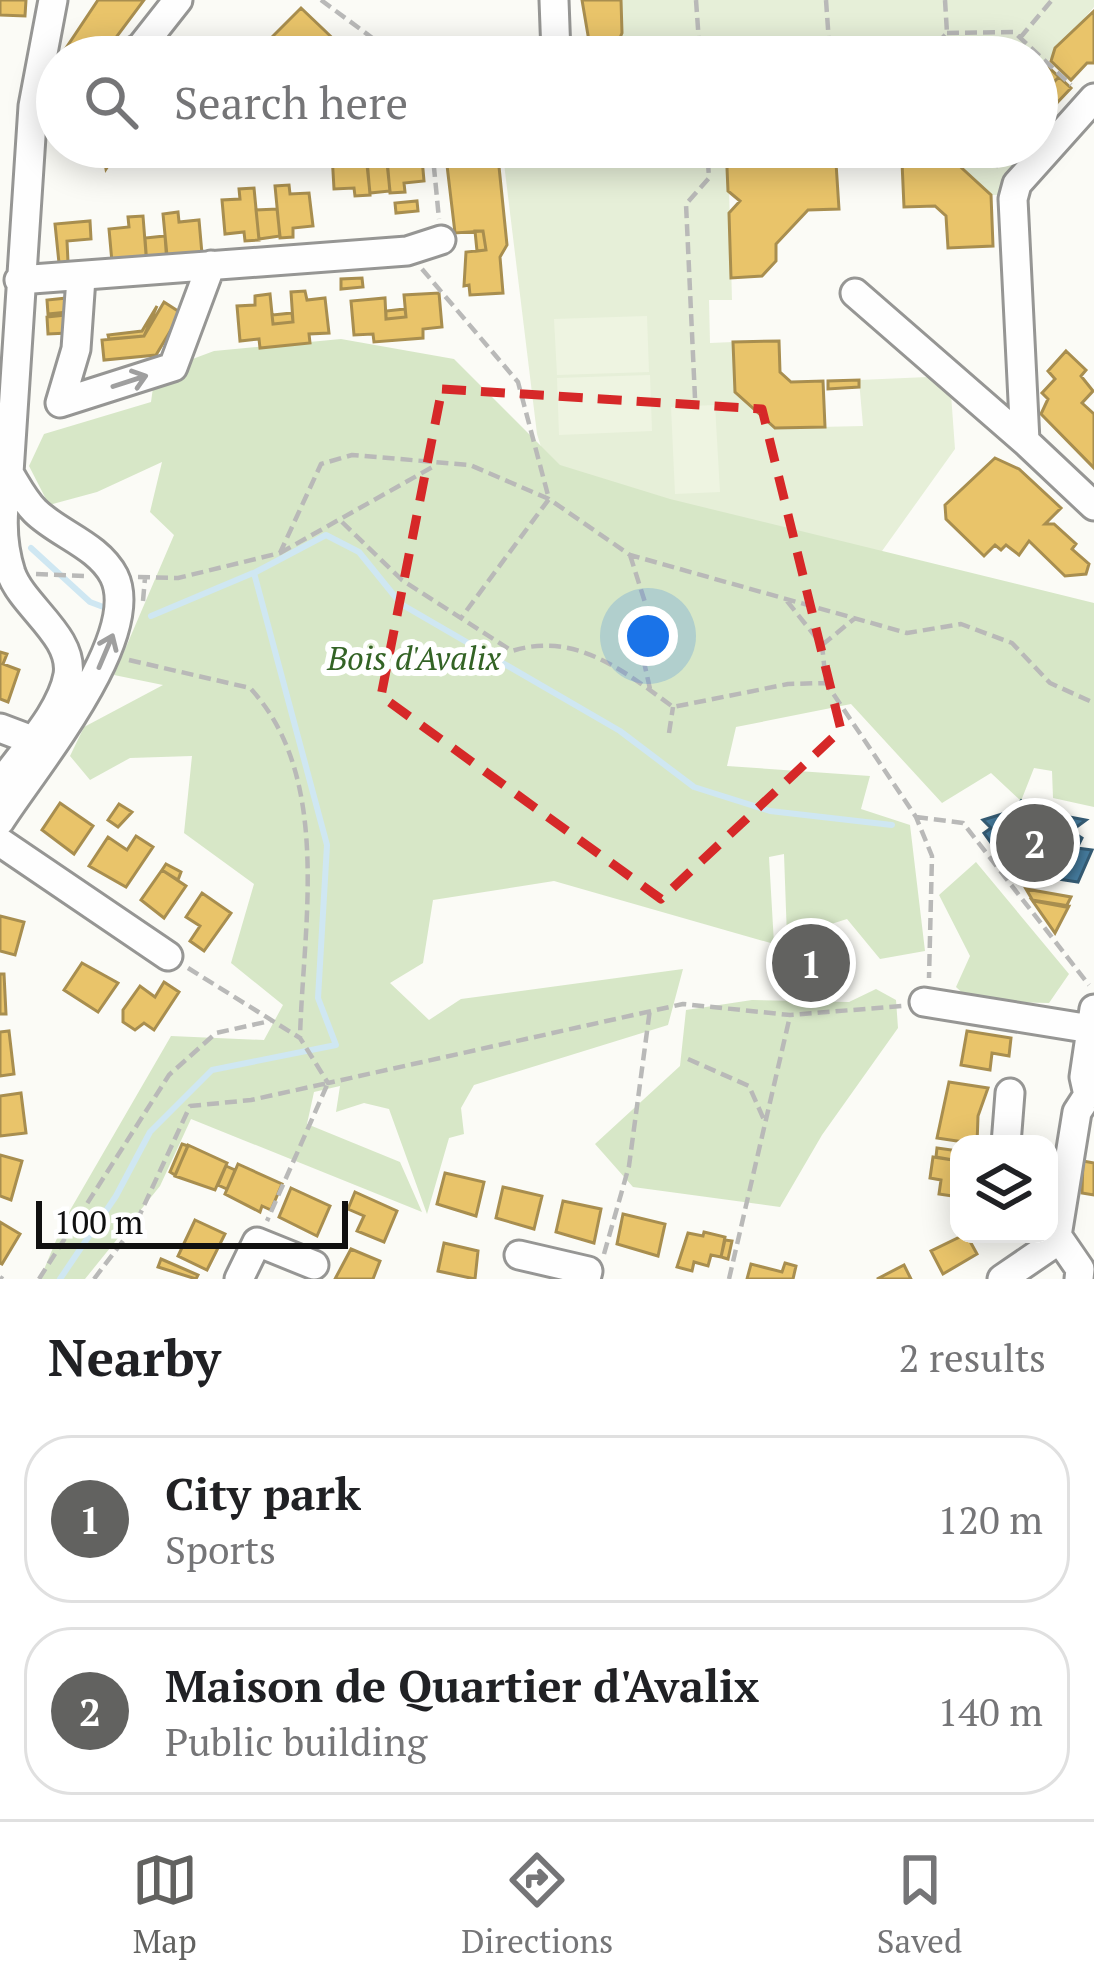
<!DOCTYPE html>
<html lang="en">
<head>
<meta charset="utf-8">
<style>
  :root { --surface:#fff; --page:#f6f6f6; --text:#202124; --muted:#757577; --line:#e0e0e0; --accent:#626260 }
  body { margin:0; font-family:"PT Serif",serif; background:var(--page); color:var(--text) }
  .controls { position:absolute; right:36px; bottom:36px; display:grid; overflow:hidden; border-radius:24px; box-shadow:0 6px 30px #0003 }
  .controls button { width:108px; height:108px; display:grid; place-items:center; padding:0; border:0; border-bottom:3px solid var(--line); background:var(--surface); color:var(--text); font:60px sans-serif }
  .scale { position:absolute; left:36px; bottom:30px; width:312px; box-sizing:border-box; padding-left:12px; border:6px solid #101010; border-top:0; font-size:33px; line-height:42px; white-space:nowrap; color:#101010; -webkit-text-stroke:9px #fff; paint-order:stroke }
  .you { position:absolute; left:648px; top:636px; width:42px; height:42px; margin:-30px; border:9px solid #fff; border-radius:50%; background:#1a73e8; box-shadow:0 0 0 18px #1a73e833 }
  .badge { display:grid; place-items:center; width:78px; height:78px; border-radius:50%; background:var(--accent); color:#fff; font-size:39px; font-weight:700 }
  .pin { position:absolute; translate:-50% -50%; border:6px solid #fff; box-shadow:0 3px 12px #0006 }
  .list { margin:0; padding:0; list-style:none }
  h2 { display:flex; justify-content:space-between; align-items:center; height:156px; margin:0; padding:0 48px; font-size:51px }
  h2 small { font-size:39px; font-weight:400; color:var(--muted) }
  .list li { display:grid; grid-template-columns:78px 1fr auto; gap:36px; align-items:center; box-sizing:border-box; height:168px; margin:0 24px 24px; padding:0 24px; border:3px solid var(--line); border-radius:48px }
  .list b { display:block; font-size:45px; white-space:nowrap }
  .list p { margin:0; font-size:39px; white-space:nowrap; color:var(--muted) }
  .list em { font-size:39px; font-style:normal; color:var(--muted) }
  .icon { flex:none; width:66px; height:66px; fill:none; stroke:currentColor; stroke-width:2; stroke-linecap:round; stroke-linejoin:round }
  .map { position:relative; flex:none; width:1094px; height:1279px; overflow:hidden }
  .search { position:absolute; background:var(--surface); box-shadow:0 6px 30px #0003; left:36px; right:36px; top:36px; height:132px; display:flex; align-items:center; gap:30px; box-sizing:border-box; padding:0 42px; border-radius:66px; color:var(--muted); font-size:45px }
  .sheet { height:540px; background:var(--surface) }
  nav { display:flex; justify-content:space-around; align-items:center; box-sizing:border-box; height:168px; border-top:3px solid var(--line); background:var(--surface); font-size:33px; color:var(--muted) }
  nav a { display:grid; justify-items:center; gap:6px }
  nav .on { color:var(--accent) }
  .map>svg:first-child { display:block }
</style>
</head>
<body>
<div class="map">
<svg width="1094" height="1279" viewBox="0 0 1094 1279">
  <rect width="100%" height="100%" fill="#fbfbf6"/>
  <path fill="#e6efd8" d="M621,0H1094V7L1037,74V57H971L965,52L960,57H566L565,48L616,47L622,33Z
    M502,147H1024L1032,153L1003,195H991L952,160L781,165L767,147L728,150L732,300H709L710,343L733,342L735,393L775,428L863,426L859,380L928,377L951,394L955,449L877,558L550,476L537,434Z"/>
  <path fill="#d7e7c7" d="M341,339L454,359L560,465L670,499L1094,603V807L1053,798L1052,771L1034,768L1021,801L991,773L942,803L851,704L736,727L727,766L870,776L861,809L910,825L925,951L880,959L847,919L787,938L784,854L769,857L774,944L554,881L433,900L423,963L390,983L429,1020L461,999L683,969L668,1025L474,1085L461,1108L464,1134L449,1138L427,1214L389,1109L364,1103L336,1112L340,1086L314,1092L307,1124L400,1162L422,1212L191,1119L160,1186L85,1279H40L65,1219L171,1036L264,1040L283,1005L231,963L254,884L184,833L192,756L130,758L90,780L70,756L84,727L163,685L114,675L174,535L150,512L162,462L97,492L49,505L29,466L44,434L151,402L155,373L214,351Z
    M976,862L1069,974L1049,1003L971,1001L956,987L970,956L939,895Z
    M876,989L896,1000L898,1028L822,1135L780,1207L633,1187L595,1144L680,1066L686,1010L752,1000L849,1002Z"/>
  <path fill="#eef4e1" d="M647,316L649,372L557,375L554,319Z
    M650,375L652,431L559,435L557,378Z
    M715,405L720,492L675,494L671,407Z
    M841,945L842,981L779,979L780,946Z"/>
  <path fill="#e9c46a" stroke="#a88e4f" stroke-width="3" d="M0,0H26L25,16L0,15Z
    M98,0H144L109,47L94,57H85L80,50L60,57Z
    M582,0H621L622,33L616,47H590Z
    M301,8L322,28L352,57H300L273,36Z
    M1094,11V63H1087L1071,80L1051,61L1055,48Z
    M1045,64L1059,77L1037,98V74Z
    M1059,77L1071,88L1038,123L1037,98Z
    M102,147H187L188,152L110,163L106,169Z
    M350,147H366L370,195L355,196L354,188L334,189L332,154L350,153Z
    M386,147H421L424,181L404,183L405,192L390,193Z
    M472,147H497L507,245L500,257L503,293L470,295L469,285L464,286L466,252L486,250L483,231L455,233L446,157L473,155Z
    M768,147L781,165L836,163L839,209L808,210L776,244V261L762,276L731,278L729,213L740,201L728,191L727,168L733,161L727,149L740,154L745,148Z
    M953,160L991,195L993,246L948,248L946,216L935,206L904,207L902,162Z
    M387,163L390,191L370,193L367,165Z
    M289,185L290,194L309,193L313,226L293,228V237L280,238L275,186Z
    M254,188L259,240L245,241L244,232L225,234L222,200L240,199L239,189Z
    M417,201L418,211L396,213L395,203Z
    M277,209L280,236L259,239L256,210Z
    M178,212L179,222L199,220L202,254L168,266L163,214Z
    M143,216L147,267L112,262L109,229L129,227L128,217Z
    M90,221L91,239L67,241L68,262L59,263L55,224Z
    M475,231H483L486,250L477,251Z
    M165,236L167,264L147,266L145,238Z
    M362,278L363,287L341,289V279Z
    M305,291L307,300L325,298L329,333L309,334L310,343L260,348L259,339L240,341L237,306L255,305V296L270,294L273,324L293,322L291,292Z
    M439,293L442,327L423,329V338L374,342L373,334L354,335L351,301L385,298L386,319L406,317L404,295Z
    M67,298L68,312L48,314L47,300Z
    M164,302L181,313L156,355L104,360L102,340L144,336Z
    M157,306L144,336L109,339L108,335L142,331Z
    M405,309L406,317L386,319V311Z
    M292,313L293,322L273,324L272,315Z
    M66,315L68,333L48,334L47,317Z
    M779,341L780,372L791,382L823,381L825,427L775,428L735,392L733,342Z
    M1066,351L1086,370L1081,376L1093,391L1082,403L1094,414V468L1041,414L1048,399L1042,393L1055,379L1048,371Z
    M859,380V387L828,389V381Z
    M995,458L1019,469L1061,508L1045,524H1054L1076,544L1072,549L1089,564L1086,574L1065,576L1029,541L1019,555L1006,545L1001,550L995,545L984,556L946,519L945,505Z
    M0,652L7,654L3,664L19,670L8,702L0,699Z
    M60,803L93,826L74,854L42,830Z
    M119,804L132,812L118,827L108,820Z
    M136,836L153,847L126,887L89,866L108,837L127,850Z
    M166,864L181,872L178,880L162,870Z
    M162,870L186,886L164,918L141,900Z
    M1026,889L1071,897L1066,907L1033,901Z
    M202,893L231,913L204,951L190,941L200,926L186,917Z
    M1032,900L1069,906L1055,933Z
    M0,916L24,922L15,955L0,951Z
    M82,963L118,983L98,1012L64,990Z
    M0,974H4L6,1014H0Z
    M164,982L179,992L154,1030L144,1023L135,1030L123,1022V1010L140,986L155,997Z
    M9,1031L14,1074L0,1076V1032Z
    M967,1031L1011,1038L1009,1056L992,1053L990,1070L961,1065Z
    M949,1082L988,1088L978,1116L977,1144L937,1138Z
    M21,1093L26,1133L0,1136V1096Z
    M182,1144L188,1146L175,1175L170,1172Z
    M188,1145L227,1163L215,1190L175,1176Z
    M937,1148L959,1151V1161L936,1157Z
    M0,1155L22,1161L11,1200L0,1196Z
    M933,1157L959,1161V1197L939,1194L941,1180L930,1178Z
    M1083,1161L1094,1163V1195L1082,1193Z
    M238,1164L282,1184L271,1210L262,1206L260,1212L225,1194Z
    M226,1166L235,1170L227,1189L218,1185Z
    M445,1173L484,1182L476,1216L437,1204Z
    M503,1187L542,1196L534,1229L496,1218Z
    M291,1188L330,1206L317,1236L279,1217Z
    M355,1192L397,1211L384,1242L357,1231L364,1216L348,1209Z
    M563,1201L601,1209L594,1243L556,1232Z
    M623,1214L665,1224L658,1256L617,1244Z
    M195,1220L225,1234L207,1270L178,1256Z
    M0,1222L20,1234L2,1264L0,1263Z
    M704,1232L725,1237L721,1257L711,1255L708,1266L694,1262L692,1271L677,1267L688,1233L703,1236Z
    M966,1234L977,1254L943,1274L931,1251Z
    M725,1240L732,1241L728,1259L721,1257Z
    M444,1243L478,1251L475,1279L438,1271Z
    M351,1249L380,1261L373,1279H335Z
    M161,1259L198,1275L196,1279L158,1267Z
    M785,1263L796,1266L793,1279H747L751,1264L782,1272Z
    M904,1265L911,1279H877Z"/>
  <path fill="#457b9d" stroke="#355b73" stroke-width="3" d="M1021,801L1027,809L1086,820L1071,831L1082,838L1077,848L1092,850L1078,882L1012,872L984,833L991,828L983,820L1015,810Z"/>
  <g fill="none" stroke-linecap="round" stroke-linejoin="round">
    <path stroke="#cfe7f2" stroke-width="6" d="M31,548L90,602L106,608
      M151,616L253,573
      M60,1279L116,1196L150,1132L212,1070L336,1045L318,998L327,845L254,573L326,535L359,552L401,604L620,731L694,787L770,811L892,825"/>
    <g stroke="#969694" stroke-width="33">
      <path id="minor" d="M554,0L556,54
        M125,57L141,47L178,0
        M1094,98L1017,184L1013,199L1025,441L1094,506
        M81,278L76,349L60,403L173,367L211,265
        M19,280L407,251L441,240
        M855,293L1025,441
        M0,728L45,745
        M0,785C21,753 61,714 68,675C74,636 23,607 11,573C0,539 2,507 9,473L33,106L53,0
        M0,821C33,769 144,637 114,576C98,545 58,534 35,511C24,500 17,486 9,473
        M0,842L168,956
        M924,1002L1091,1029
        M1088,1095L1084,1077L1094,1009
        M1006,1144L1010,1093
        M1058,1237L1080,1269L1079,1279
        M519,1255L588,1271L586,1279
        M239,1279L257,1242L314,1265
        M1002,1279L1056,1242L1077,1112L1088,1095"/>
    </g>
    <path stroke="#b9b9b8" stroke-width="4.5" stroke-dasharray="12 6" stroke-linecap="butt" d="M321,0L398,57
      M696,0L700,57
      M826,0L829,43L847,57
      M947,33L1014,32L1071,85
      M1020,38L1052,0
      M577,53L829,43
      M816,57L829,43
      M925,57L947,33L945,0
      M432,147L439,219
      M976,147L1000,168
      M422,269L518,382L549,499L461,618
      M695,398L686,204L709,178L707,147
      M342,522L402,580L512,651C575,631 624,671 673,707L788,684L826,683
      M280,553L436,465
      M630,555L650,618L644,662L650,689
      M36,574L84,576
      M138,577L178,578L280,553L321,464L352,455L470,465L549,499L630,555L907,633L961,624L1012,643L1050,683L1094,703
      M143,601L145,578
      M787,601L822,645L826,683L916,817L932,856L929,978
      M822,645L854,619
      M129,660L250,688C333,777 303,926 300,1037
      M669,733L673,707
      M916,817L963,823L1089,985
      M188,968L300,1038L328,1083L683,1004L790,1015L902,1006
      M688,1059L749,1086L765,1122
      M604,1254L629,1166L650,1009
      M0,1277L3,1279
      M39,1279L169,1075L216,1033L270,1021
      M94,1279L135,1225L190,1106L251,1100L328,1083L267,1221
      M729,1279L790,1016"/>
    <use href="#minor" stroke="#fefefe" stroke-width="27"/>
  </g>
  <defs><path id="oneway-shaft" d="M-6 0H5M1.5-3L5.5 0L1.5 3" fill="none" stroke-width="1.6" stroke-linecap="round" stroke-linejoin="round" transform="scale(3)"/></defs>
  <g stroke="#9f9f9f">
    <use href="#oneway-shaft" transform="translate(130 381) rotate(-18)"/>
    <use href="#oneway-shaft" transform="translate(106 651) rotate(-67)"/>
  </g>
  <path fill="none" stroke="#d62828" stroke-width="9" stroke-dasharray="24 15" stroke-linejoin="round" d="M442,389L762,409L841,730L661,899L381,696Z"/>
  <g text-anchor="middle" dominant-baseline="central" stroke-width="12" stroke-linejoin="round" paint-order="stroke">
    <g font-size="33" font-style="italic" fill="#336325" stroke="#fff">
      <text x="414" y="657">Bois d'Avalix</text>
    </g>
  </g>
</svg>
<div class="controls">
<button><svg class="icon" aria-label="layers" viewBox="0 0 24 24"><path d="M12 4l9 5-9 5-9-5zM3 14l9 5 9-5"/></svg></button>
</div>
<div class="scale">100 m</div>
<div class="you"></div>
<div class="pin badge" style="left:811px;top:963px">1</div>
<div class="pin badge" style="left:1035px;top:843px">2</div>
<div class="search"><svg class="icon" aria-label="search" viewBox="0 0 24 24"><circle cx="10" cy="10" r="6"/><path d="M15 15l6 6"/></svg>Search here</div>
</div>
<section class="sheet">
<h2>Nearby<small>2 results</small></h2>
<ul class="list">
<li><span class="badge">1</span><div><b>City park</b><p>Sports</p></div><em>120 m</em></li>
<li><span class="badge">2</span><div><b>Maison de Quartier d'Avalix</b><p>Public building</p></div><em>140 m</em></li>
</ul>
</section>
<nav>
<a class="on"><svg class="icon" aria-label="map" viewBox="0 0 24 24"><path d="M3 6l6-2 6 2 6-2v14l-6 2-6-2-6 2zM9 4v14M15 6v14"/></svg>Map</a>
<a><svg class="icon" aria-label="directions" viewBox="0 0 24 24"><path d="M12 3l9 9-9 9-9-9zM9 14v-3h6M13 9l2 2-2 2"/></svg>Directions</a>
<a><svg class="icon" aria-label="saved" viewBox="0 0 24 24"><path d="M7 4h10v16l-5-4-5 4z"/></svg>Saved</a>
</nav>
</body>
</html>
